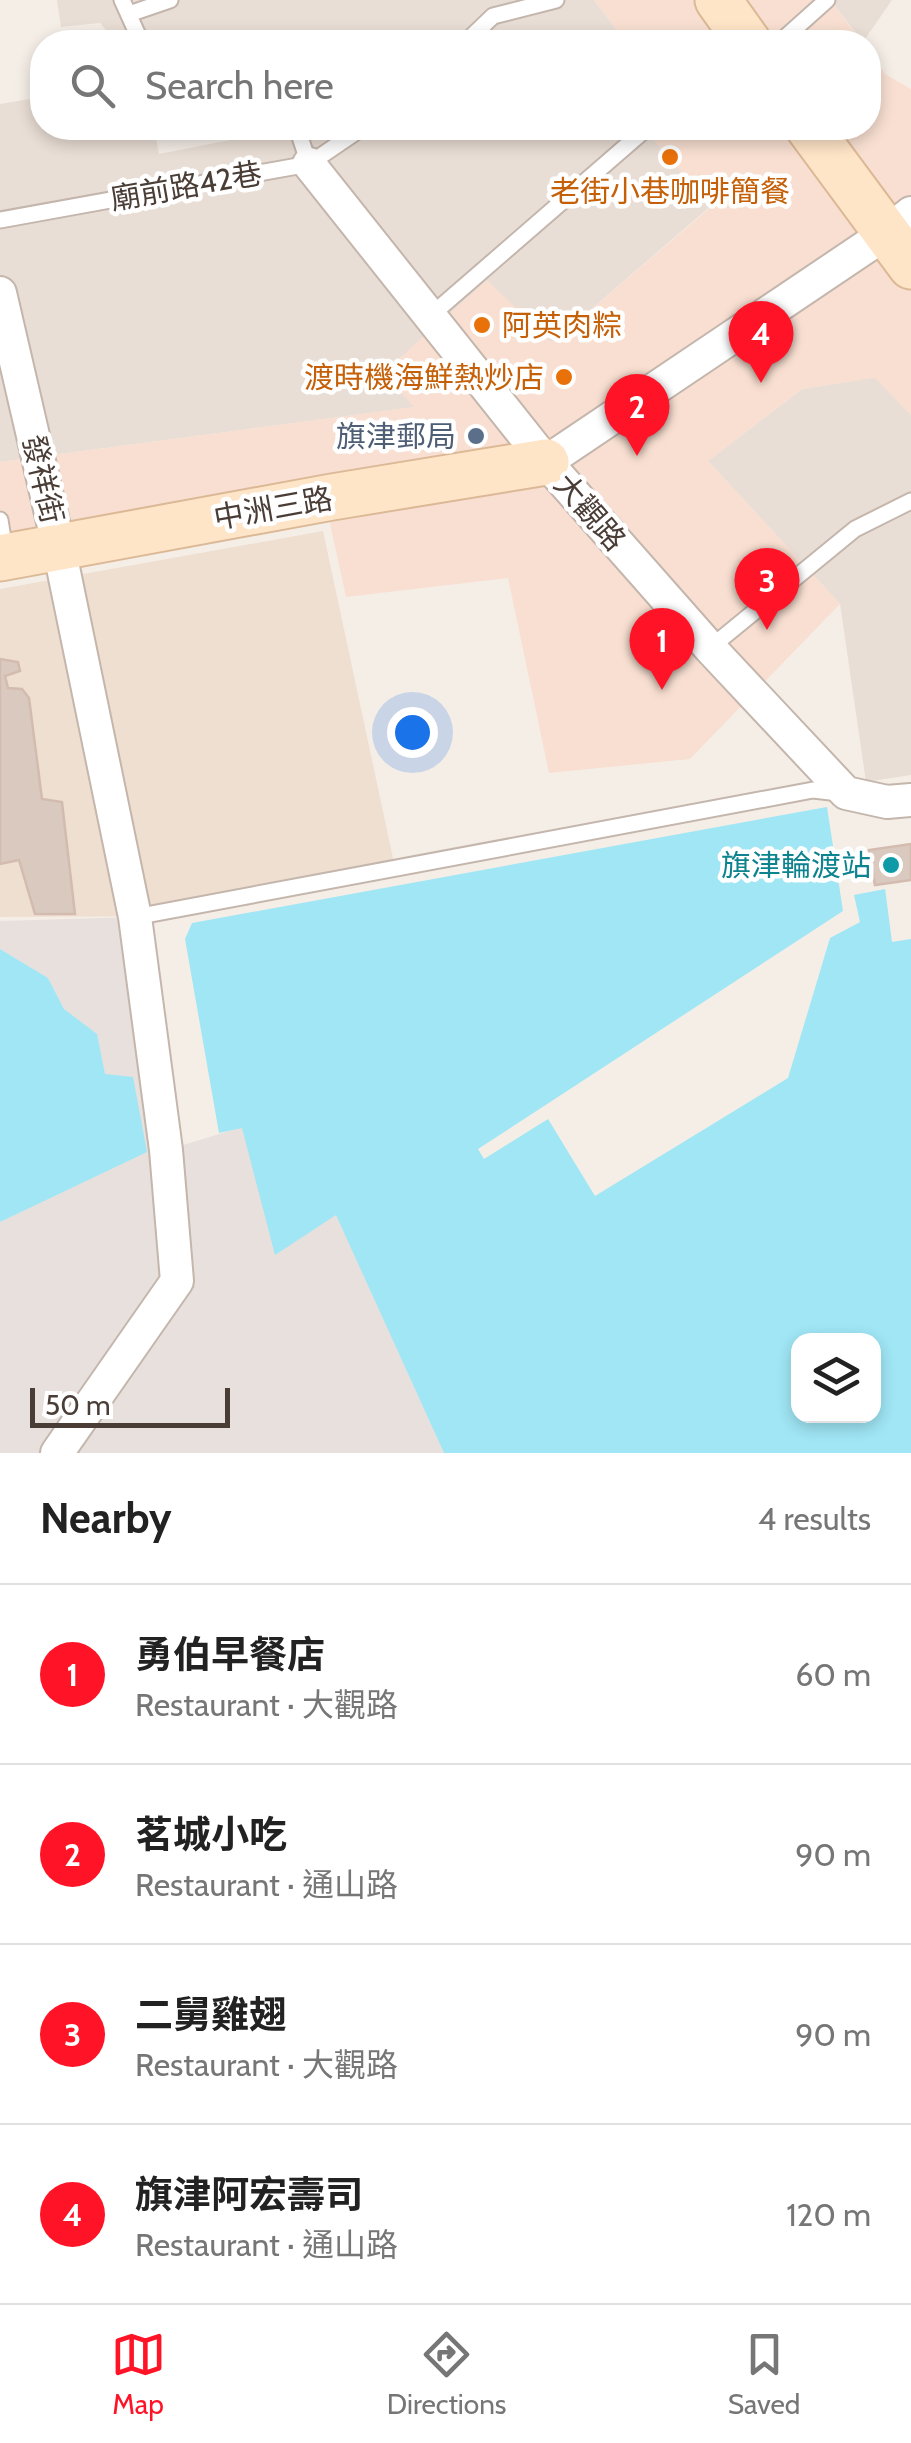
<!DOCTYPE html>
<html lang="en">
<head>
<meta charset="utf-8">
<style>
  :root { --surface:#fff; --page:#f6f6f6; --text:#222; --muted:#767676; --line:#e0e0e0; --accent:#ff1427 }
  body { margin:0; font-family:Cabin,"Noto Sans TC",sans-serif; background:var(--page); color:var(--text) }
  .controls { position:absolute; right:30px; bottom:30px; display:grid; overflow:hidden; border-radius:20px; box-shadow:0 5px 15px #0003 }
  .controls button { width:90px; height:90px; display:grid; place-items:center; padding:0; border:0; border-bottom:2px solid var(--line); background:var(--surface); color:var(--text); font:50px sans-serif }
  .scale { position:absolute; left:30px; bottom:25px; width:200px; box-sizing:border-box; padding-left:10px; border:5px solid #493d36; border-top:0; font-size:28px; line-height:35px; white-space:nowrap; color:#493d36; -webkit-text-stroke:8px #fff; paint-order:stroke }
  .you { position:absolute; left:412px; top:732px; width:35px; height:35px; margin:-25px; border:8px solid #fff; border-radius:50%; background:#1a73e8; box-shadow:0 0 0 15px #1a73e833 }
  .badge { display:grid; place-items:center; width:65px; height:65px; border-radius:50%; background:var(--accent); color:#fff; font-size:32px; font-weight:700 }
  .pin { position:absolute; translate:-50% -82px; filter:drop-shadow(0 2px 5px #0008) }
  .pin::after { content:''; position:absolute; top:52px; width:35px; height:30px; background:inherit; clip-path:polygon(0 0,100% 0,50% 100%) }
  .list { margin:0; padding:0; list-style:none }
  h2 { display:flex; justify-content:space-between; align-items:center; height:130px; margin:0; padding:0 40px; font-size:42px }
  h2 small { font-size:32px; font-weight:400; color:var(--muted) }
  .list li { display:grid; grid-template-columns:65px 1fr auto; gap:30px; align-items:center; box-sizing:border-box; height:180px; padding:0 40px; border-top:2px solid var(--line) }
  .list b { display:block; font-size:38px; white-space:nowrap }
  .list p { margin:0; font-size:32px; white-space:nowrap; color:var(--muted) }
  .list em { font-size:32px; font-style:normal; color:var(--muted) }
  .icon { flex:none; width:55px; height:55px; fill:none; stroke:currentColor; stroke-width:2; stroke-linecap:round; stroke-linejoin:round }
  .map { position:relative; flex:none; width:911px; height:1453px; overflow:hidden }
  .search { position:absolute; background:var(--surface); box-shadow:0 5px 15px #0003; left:30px; right:30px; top:30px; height:110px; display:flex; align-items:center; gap:25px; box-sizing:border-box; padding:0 35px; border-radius:40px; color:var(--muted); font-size:38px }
  .sheet { height:850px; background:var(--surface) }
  nav { display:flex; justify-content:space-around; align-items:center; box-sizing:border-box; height:140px; border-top:2px solid var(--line); background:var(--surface); font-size:28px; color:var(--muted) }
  nav a { display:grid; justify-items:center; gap:5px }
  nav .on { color:var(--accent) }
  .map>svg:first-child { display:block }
</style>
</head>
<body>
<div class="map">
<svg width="911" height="1453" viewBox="0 0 911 1453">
  <rect width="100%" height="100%" fill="#f5eee7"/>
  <path fill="#e9ded5" d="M57,0H594L626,42H116L100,23L61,27Z
    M830,0H892L863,42Z
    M42,97V128H154L159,154L271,132V128H650L653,139L712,205L552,343L487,281L383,373L415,407L0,462V104Z
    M875,377L911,415V775L866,782L840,604L708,461L802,389Z"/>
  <path fill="#f8dfd1" d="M594,0H830L862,42H626Z
    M869,51L885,74L911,89V415L875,378L802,389L708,461L840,604L690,759L549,773L508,578L346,597L322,487L0,544V462L414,407L383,373L487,280L552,343L712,206L653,139L650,128H868Z"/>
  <path fill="#e7e0dc" d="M135,917L167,1150L242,1127L336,1214L444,1453H0V1222L147,1151L105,1074L96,1034L64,1009L48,978L0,949V921Z"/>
  <path fill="#efdfd0" d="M323,531L396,872L185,916L0,917V589Z"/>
  <path fill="#a0e6f5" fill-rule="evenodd" d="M827,807L843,911L478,1149L484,1159L548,1119L595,1196L788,1078L830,938L860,922L854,895L911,884V1453H444L336,1215L275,1255L242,1128L219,1133L185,939L192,923ZM798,1340H874V1416H798Z
    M0,949L48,978L64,1009L97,1034L105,1074L133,1077L147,1152L0,1222Z"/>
  <path fill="#f5eee7" d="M911,884V939L892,942L885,888Z"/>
  <path fill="#dac9bf" stroke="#d3bcaf" stroke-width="2.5" d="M0,659L18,662L20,671L5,676L8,688L22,689L29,698L42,799L62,802L75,914H35L19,860L0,864Z
    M911,844V880L875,885L869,850Z"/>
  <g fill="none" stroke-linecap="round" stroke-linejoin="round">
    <g stroke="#c4b6ac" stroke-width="19">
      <path id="lane" d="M122,0L141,42
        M129,14L170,0
        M466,42L493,16L556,0
        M780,42L827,0
        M297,128L309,164
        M0,220L309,164L362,128
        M429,317L647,128
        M0,520L5,551
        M710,648L855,529L911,501
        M135,917L813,790L839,793"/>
    </g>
    <g stroke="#c4b6ac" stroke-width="36">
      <path id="street" d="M309,164L546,462L710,648L846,793L887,802L911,800
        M0,293L59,548L135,917L166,1150L177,1281L57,1453
        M546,462L885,234L911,213"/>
    </g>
    <g stroke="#dbb996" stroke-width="49">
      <path id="secondary" d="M718,0L748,42
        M809,128L911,266
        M0,558L332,497L546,462"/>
    </g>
    <use href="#lane" stroke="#fff" stroke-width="15"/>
    <use href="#street" stroke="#fff" stroke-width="32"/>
    <use href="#secondary" stroke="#ffe5c7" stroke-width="45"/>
  </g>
  <g fill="#e8710a" stroke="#fff" stroke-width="4">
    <circle cx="670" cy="157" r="10"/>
    <circle cx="482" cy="325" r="10"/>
    <circle cx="564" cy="377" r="10"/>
  </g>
  <circle fill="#5c6f8a" stroke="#fff" stroke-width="4" cx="476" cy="436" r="10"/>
  <circle fill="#0f9aa8" stroke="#fff" stroke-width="4" cx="891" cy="865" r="10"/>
  <g text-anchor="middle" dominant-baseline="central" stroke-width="9" stroke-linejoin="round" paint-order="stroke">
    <g font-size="30" fill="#493d36" stroke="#fff">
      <text transform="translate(186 186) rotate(-10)">廟前路42巷</text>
      <text transform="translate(43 479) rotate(77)">發祥街</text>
      <text transform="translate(273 508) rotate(-10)">中洲三路</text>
      <text transform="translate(590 512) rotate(49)">大觀路</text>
    </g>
    <g font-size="30" fill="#c56008" stroke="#fff">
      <text x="670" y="191">老街小巷咖啡簡餐</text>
      <text x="502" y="325" text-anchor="start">阿英肉粽</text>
      <text x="544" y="377" text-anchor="end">渡時機海鮮熱炒店</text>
    </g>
    <g font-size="30" fill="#4e5e75" stroke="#fff" text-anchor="end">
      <text x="456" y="436">旗津郵局</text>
    </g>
    <g font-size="30" fill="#0d838f" stroke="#fff" text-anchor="end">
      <text x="871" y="865">旗津輪渡站</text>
    </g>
  </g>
</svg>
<div class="controls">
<button><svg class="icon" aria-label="layers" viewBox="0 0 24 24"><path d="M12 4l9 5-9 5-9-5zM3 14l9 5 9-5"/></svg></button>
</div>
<div class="scale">50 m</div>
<div class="you"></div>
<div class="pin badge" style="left:662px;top:690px">1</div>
<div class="pin badge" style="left:637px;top:456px">2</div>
<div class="pin badge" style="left:767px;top:630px">3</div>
<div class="pin badge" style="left:761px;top:383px">4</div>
<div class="search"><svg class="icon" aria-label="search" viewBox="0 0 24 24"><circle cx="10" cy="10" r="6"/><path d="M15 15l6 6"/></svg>Search here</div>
</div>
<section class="sheet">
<h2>Nearby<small>4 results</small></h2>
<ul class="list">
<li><span class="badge">1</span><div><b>勇伯早餐店</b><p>Restaurant · 大觀路</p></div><em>60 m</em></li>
<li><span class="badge">2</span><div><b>茗城小吃</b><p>Restaurant · 通山路</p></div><em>90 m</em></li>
<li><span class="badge">3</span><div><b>二舅雞翅</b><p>Restaurant · 大觀路</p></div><em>90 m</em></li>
<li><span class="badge">4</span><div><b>旗津阿宏壽司</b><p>Restaurant · 通山路</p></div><em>120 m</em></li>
</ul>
</section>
<nav>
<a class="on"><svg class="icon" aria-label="map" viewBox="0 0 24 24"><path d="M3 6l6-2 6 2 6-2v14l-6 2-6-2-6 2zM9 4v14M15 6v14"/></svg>Map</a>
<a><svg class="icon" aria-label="directions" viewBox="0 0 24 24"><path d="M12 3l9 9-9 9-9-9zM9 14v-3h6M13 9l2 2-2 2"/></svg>Directions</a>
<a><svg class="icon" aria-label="saved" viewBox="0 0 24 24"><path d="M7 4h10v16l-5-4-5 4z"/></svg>Saved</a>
</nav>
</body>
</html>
